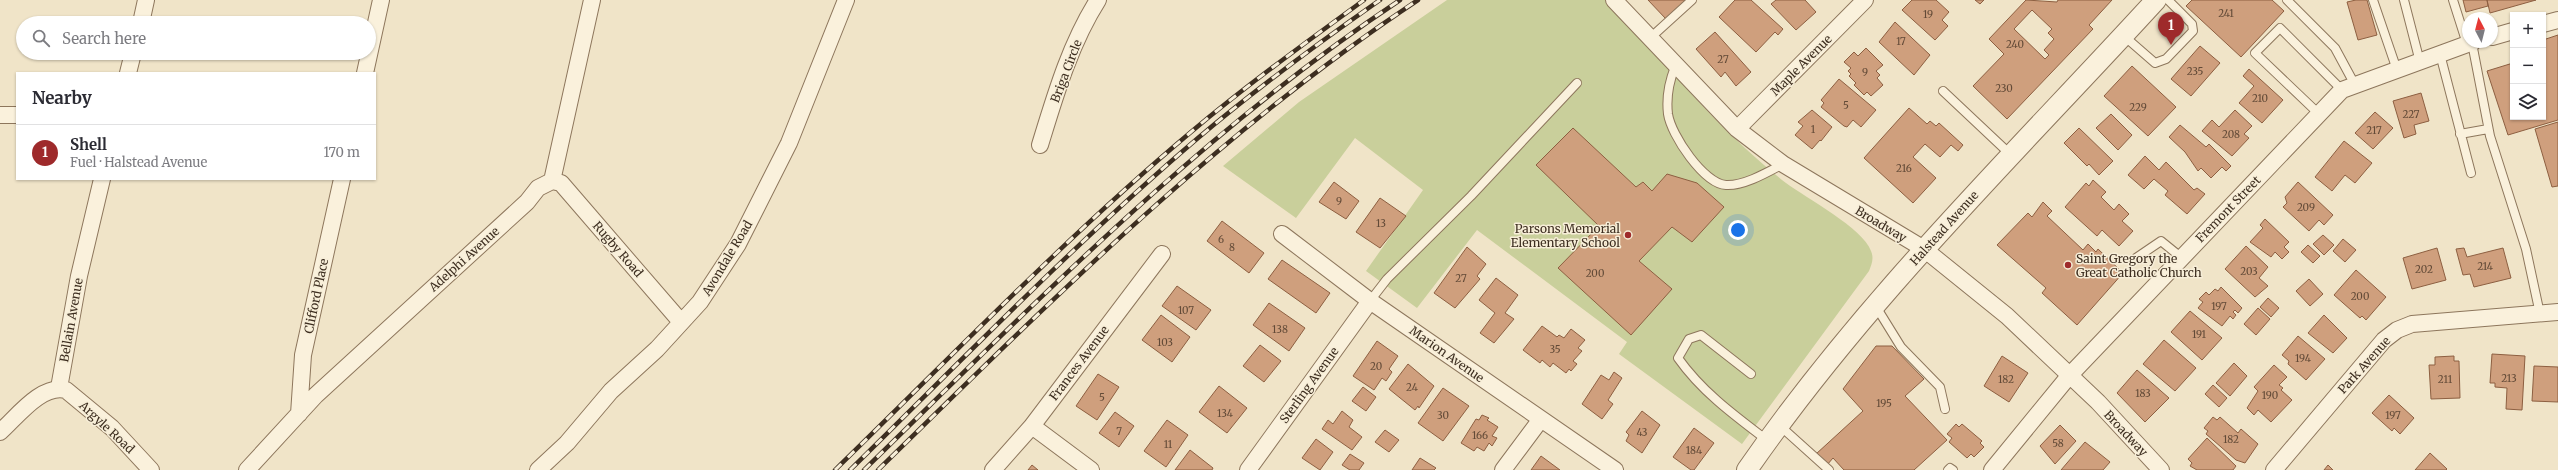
<!DOCTYPE html>
<html lang="en">
<head>
<meta charset="utf-8">
<style>
  :root { --surface:#fff; --page:#f2f2f3; --text:#2b2b33; --muted:#7c7c81; --line:#e1e1e2; --accent:#9e2a2b }
  body { margin:0; font-family:Merriweather,serif; background:var(--page); color:var(--text) }
  .controls { position:absolute; right:12px; top:12px; display:grid; overflow:hidden; border-radius:0px; box-shadow:0 1px 3px #0004 }
  .controls button { width:36px; height:36px; display:grid; place-items:center; padding:0; border:0; border-bottom:1px solid var(--line); background:var(--surface); color:var(--text); font:20px sans-serif }
  .compass { position:absolute; left:2462px; top:12px; width:36px; height:36px; border-radius:50%; background:var(--surface); box-shadow:0 1px 3px #0004; rotate:353deg }
  .you { position:absolute; left:1738px; top:230px; width:14px; height:14px; margin:-10px; border:3px solid #fff; border-radius:50%; background:#1a73e8; box-shadow:0 0 0 6px #1a73e833 }
  .badge { display:grid; place-items:center; width:26px; height:26px; border-radius:50%; background:var(--accent); color:#fff; font-size:13px; font-weight:700 }
  .pin { position:absolute; translate:-50% -33px; filter:drop-shadow(0 1px 2px #0008) }
  .pin::after { content:''; position:absolute; top:21px; width:14px; height:12px; background:inherit; clip-path:polygon(0 0,100% 0,50% 100%) }
  .list { margin:0; padding:0; list-style:none }
  h2 { display:flex; justify-content:space-between; align-items:center; height:52px; margin:0; padding:0 16px; font-size:17px }
  h2 small { font-size:13px; font-weight:400; color:var(--muted) }
  .list li { display:grid; grid-template-columns:26px 1fr auto; gap:12px; align-items:center; box-sizing:border-box; height:56px; padding:0 16px; border-top:1px solid var(--line) }
  .list b { display:block; font-size:15px; white-space:nowrap }
  .list p { margin:0; font-size:13px; white-space:nowrap; color:var(--muted) }
  .list em { font-size:13px; font-style:normal; color:var(--muted) }
  .icon { flex:none; width:22px; height:22px; fill:none; stroke:currentColor; stroke-width:2; stroke-linecap:round; stroke-linejoin:round }
  .map { position:relative; flex:none; width:2558px; height:470px; overflow:hidden }
  .search { position:absolute; background:var(--surface); box-shadow:0 1px 3px #0004; left:16px; top:16px; width:360px; height:44px; display:flex; align-items:center; gap:10px; box-sizing:border-box; padding:0 14px; border-radius:22px; color:var(--muted); font-size:15px }
  .panel { position:absolute; background:var(--surface); box-shadow:0 1px 3px #0004; left:16px; top:72px; width:360px; height:108px; border-radius:0px }
  .map>svg:first-child { display:block }
</style>
</head>
<body>
<div class="map">
<svg width="2558" height="470" viewBox="0 0 2558 470">
  <rect width="100%" height="100%" fill="#f0e4c8"/>
  <path fill="#c9cf9b" d="M1447,0H1608C1665,63 1719,131 1786,183C1806,198 1863,228 1871,251C1874,258 1872,264 1869,271L1742,444L1619,354L1627,342L1477,230L1417,308L1366,271L1423,190L1355,138L1296,218L1223,166L1299,102Z"/>
  <path fill="#cf9f7d" stroke="#8d5f41" fill-rule="evenodd" d="M1648,0H1687L1666,19Z
    M1735,0H1751L1783,29L1778,35L1775,32L1756,52L1719,17Z
    M1776,0H1805L1816,12L1796,30L1771,4Z
    M1912,0H1936L1949,12L1942,20L1948,26L1935,40L1902,10Z
    M1975,0H1984L1980,4Z
    M2026,0L2057,2L2058,0H2112L2089,25L2093,29L2007,119L1973,86L2004,54L1989,39ZM2032,10L2052,29L2048,33L2054,39L2044,50L2049,55L2045,59L2014,29Z
    M2192,0H2272L2284,11L2241,57L2186,6Z
    M2356,0H2367L2377,35L2358,40L2347,2Z
    M2463,0H2487L2488,6L2466,12Z
    M2487,0H2536L2490,13Z
    M1895,22L1930,55L1914,75L1879,42Z
    M1715,32L1751,72L1736,86L1725,72L1721,77L1696,49Z
    M2558,35V120L2508,135L2487,71L2513,63V117H2543V40Z
    M2200,46L2220,63L2191,96L2171,79Z
    M1866,48L1883,65L1876,71L1880,75L1877,78L1883,85L1871,96L1867,92L1864,95L1854,85L1856,83L1849,76L1851,74L1848,71L1851,68L1844,62L1854,52L1858,56Z
    M2132,66L2176,107L2148,136L2104,96Z
    M2249,69L2283,100L2262,123L2239,103L2254,86L2243,76Z
    M1839,79L1876,110L1861,127L1853,120L1847,127L1844,126L1821,107L1824,103L1821,100Z
    M2421,93L2429,121L2414,125L2416,134L2404,138L2393,101Z
    M1909,108L1927,124L1930,121L1936,126L1939,123L1963,145L1958,151L1951,145L1940,157L1925,144L1913,157L1936,178L1913,203L1864,158Z
    M1812,110L1832,127L1821,141L1820,140L1812,149L1795,135L1803,126L1798,122Z
    M2235,110L2252,126L2244,134L2249,138L2232,156L2202,131L2212,120L2219,127Z
    M2375,112L2393,128L2373,149L2355,133Z
    M2111,114L2132,135L2118,150L2096,128Z
    M2558,122V186L2552,187L2535,129Z
    M2180,125L2206,147L2209,144L2231,166L2226,171L2222,167L2211,178L2201,168L2198,171L2185,152L2169,137Z
    M1573,128L1636,187L1643,182L1652,191L1667,174L1697,183L1724,207L1692,242L1672,227L1639,261L1672,289L1631,335L1558,268L1599,226L1536,165Z
    M2079,128L2113,161L2099,175L2089,164L2087,166L2064,143Z
    M2344,141L2372,163L2355,183L2345,175L2332,191L2315,177Z
    M2145,156L2159,170L2166,162L2194,190L2197,188L2205,194L2187,214L2165,195L2168,191L2154,179L2144,189L2128,175Z
    M2093,180L2106,192L2101,197L2114,210L2119,204L2129,214L2122,221L2133,231L2119,246L2102,230L2097,236L2065,207L2086,183L2089,186Z
    M1334,182L1359,201L1346,219L1319,202Z
    M2298,182L2333,215L2324,225L2319,220L2309,231L2283,207L2287,203L2285,197Z
    M1380,198L1406,216L1380,248L1356,232Z
    M2043,202L2052,211L2047,216L2083,250L2088,244L2096,252L2098,249L2123,273L2077,325L2042,293L2046,288L1997,245L2028,213L2032,217Z
    M2265,219L2289,242L2284,247L2289,252L2282,259L2275,252L2271,257L2250,242L2263,228L2260,225Z
    M1222,221L1264,253L1249,273L1207,241Z
    M2323,235L2334,245L2324,255L2313,244Z
    M2343,239L2356,250L2345,262L2333,251Z
    M2308,245L2320,256L2313,263L2301,252Z
    M2246,246L2268,267L2259,278L2268,286L2255,297L2225,269Z
    M1467,247L1486,264L1477,276L1480,279L1455,308L1434,293Z
    M2437,248L2446,280L2412,289L2403,258Z
    M2464,248L2467,257L2503,248L2511,278L2474,287L2470,274L2463,275L2456,249Z
    M1282,260L1330,293L1316,313L1268,279Z
    M2356,270L2386,297L2366,320L2362,316L2360,318L2334,295Z
    M1496,278L1518,295L1505,313L1514,319L1494,343L1480,333L1495,313L1479,300Z
    M2309,279L2323,294L2310,306L2296,291Z
    M1177,286L1211,310L1196,330L1162,306Z
    M2221,287L2242,308L2238,313L2235,310L2233,312L2236,315L2233,319L2230,316L2222,326L2198,308L2203,302L2199,299L2206,292L2209,295L2215,289L2218,291Z
    M2268,298L2279,308L2271,317L2260,307Z
    M1269,303L1305,328L1289,351L1253,325Z
    M2258,308L2270,319L2256,335L2244,324Z
    M2190,311L2222,338L2202,360L2171,332Z
    M1161,315L1190,337L1172,362L1142,340Z
    M2324,315L2347,338L2333,353L2308,333Z
    M1542,326L1557,337L1559,335L1564,338L1571,329L1585,340L1578,348L1582,351L1573,361L1577,364L1571,371L1569,369L1566,373L1553,363L1550,367L1542,360L1540,363L1523,350Z
    M2298,336L2325,359L2306,380L2288,364L2289,361L2282,355Z
    M2164,340L2196,368L2175,391L2143,364Z
    M1377,341L1398,356L1389,369L1392,372L1386,381L1382,378L1374,390L1353,376Z
    M1260,345L1281,361L1264,382L1243,366Z
    M1876,346H1892L1924,379L1905,396L1947,440L1914,470H1844L1833,458L1827,465L1816,454L1863,411L1843,389Z
    M2492,354L2525,356L2522,410L2506,409L2507,388L2495,387V383H2490Z
    M2002,356L2028,373L2009,402L1984,386Z
    M2454,356V361H2459L2460,398L2431,399L2429,365H2435V357Z
    M2234,363L2247,376L2230,396L2216,383Z
    M1408,364L1434,386L1419,408L1418,406L1415,410L1389,389Z
    M2274,365L2287,377L2279,385L2283,388L2281,390L2292,400L2271,422L2258,410L2254,415L2247,408L2258,391L2254,387Z
    M2534,366L2558,367V402L2532,401Z
    M2137,370L2169,398L2145,422L2117,393Z
    M1614,372L1622,378L1608,400L1613,404L1602,419L1582,404L1601,375L1609,380Z
    M1098,374L1119,387L1097,420L1076,406Z
    M2213,385L2227,398L2219,407L2205,394Z
    M1219,386L1247,408L1227,433L1199,412Z
    M1363,387L1376,397L1366,411L1352,401Z
    M1443,388L1469,406L1443,441L1418,423Z
    M2389,395L2414,418L2400,434L2394,428L2392,431L2372,413Z
    M1342,411L1353,420L1349,427L1362,437L1352,450L1322,429L1328,420L1333,424Z
    M1642,411L1660,425L1642,453L1626,441L1629,435L1626,432Z
    M1115,412L1134,426L1119,447L1099,433Z
    M1482,415L1489,418L1487,420L1498,427L1492,436L1497,438L1492,446L1489,443L1484,451L1477,447L1474,451L1461,443L1476,419L1479,420Z
    M2213,417L2217,420L2220,417L2238,433L2241,429L2258,444L2245,463L2236,460L2206,434L2208,431L2204,428Z
    M1167,420L1188,435L1166,467L1144,451Z
    M1956,424L1959,427L1962,424L1982,441L1980,443L1984,447L1974,457L1971,454L1967,458L1949,442L1952,438L1947,434Z
    M2060,425L2076,441L2055,464L2040,446Z
    M1694,428L1714,443L1694,470H1691L1673,457Z
    M1385,430L1399,440L1389,452L1375,442Z
    M2207,438L2236,466L2233,470H2197L2190,466L2192,463L2188,459Z
    M1316,439L1333,452L1320,470L1302,458Z
    M2085,442L2110,462L2103,470H2061Z
    M1190,450L1213,468L1212,470H1175Z
    M2430,453L2447,469L2446,470H2415Z
    M1350,454L1364,463L1359,470H1350L1342,465Z
    M1541,456L1560,470H1531Z
    M1420,458L1436,468L1434,470H1412Z
    M1032,465L1038,470H1028Z
    M2328,465L2333,470H2324Z"/>
  <g fill="none" stroke-linecap="round" stroke-linejoin="round">
    <g stroke="#8d765c" stroke-width="10">
      <path id="service" d="M2287,0L2335,48L2355,85
        M2373,0L2397,70
        M2404,0L2420,62
        M2453,0L2467,44
        M2124,36L2155,63L2166,59L2193,31L2192,24L2168,0
        M1649,39L1692,0
        M2472,43L2490,136L2526,249L2540,314
        M2440,54L2471,173
        M1675,67C1669,82 1666,97 1668,114C1671,135 1704,184 1726,185C1744,186 1768,172 1783,164
        M1943,91L2011,155
        M2319,114L2255,53L2280,28L2342,90
        M2460,134L2488,129
        M2136,258L2161,241L2182,258
        M1370,301L1387,279L1471,196L1577,83
        M1875,305L1901,347L1940,387L1945,409
        M1751,374L1701,335L1689,339L1678,358C1702,392 1735,416 1768,441
        M1779,425L1829,470
        M1948,470L1950,468L1953,470"/>
    </g>
    <g stroke="#8d765c" stroke-width="18">
      <path id="minor" d="M1614,0L1737,129L1783,164L1924,249L2007,316L2098,402L2161,470
        M141,23L146,0
        M2543,24L2558,20
        M2492,37L2513,31
        M128,73L133,53
        M365,73L381,0
        M0,115H17
        M1737,129L1865,0
        M1040,145C1055,96 1070,44 1098,0
        M552,181L561,183L681,322
        M1282,234L1370,301L1615,470
        M59,388L79,276L102,179
        M299,414L303,355L342,179
        M1032,426L1091,470
        M0,432C17,417 41,384 66,390L112,428L151,470
        M247,470L316,395L527,202L538,188L552,181L592,0
        M538,470L567,443L611,391L657,349L700,302L738,244L789,143L846,0
        M993,470L1032,426L1162,254
        M1248,470L1370,301
        M1503,470L1541,419
        M1992,470L2069,376L2342,90L2473,42
        M2274,470L2384,340L2397,330L2412,324L2558,312"/>
    </g>
    <g stroke="#8d765c" stroke-width="22">
      <path id="tertiary" d="M1747,470C1866,298 2016,153 2156,0"/>
    </g>
    <use href="#service" stroke="#faf1dc" stroke-width="8"/>
    <use href="#minor" stroke="#faf1dc" stroke-width="16"/>
    <use href="#tertiary" stroke="#faf1dc" stroke-width="20"/>
    <g stroke="#3d2e20" stroke-width="4.5">
      <path id="rail" d="M835,470C952,356 1066,237 1191,132C1247,85 1305,43 1364,0
        M850,470C964,358 1076,242 1198,138C1256,89 1317,44 1380,0
        M864,470C1034,304 1201,132 1400,0
        M878,470C1049,303 1217,133 1418,0"/>
    </g>
    <use href="#rail" stroke="#f7eed8" stroke-width="3" stroke-dasharray="9" stroke-linecap="butt"/>
  </g>
  <g fill="#9e2a2b" stroke="#f7eed8" stroke-width="1.5">
    <circle cx="1628" cy="235" r="4"/>
    <circle cx="2068" cy="265" r="4"/>
  </g>
  <g text-anchor="middle" dominant-baseline="central" stroke-width="3" stroke-linejoin="round" paint-order="stroke">
    <g font-size="10" fill="#624a37">
      <text x="2226" y="13">241</text>
      <text x="1928" y="14">19</text>
      <text x="1901" y="41">17</text>
      <text x="2015" y="44">240</text>
      <text x="1723" y="59">27</text>
      <text x="2195" y="71">235</text>
      <text x="1865" y="72">9</text>
      <text x="2004" y="88">230</text>
      <text x="2260" y="98">210</text>
      <text x="1846" y="105">5</text>
      <text x="2138" y="107">229</text>
      <text x="2411" y="114">227</text>
      <text x="1813" y="129">1</text>
      <text x="2374" y="130">217</text>
      <text x="2231" y="134">208</text>
      <text x="1904" y="168">216</text>
      <text x="1339" y="201">9</text>
      <text x="2306" y="207">209</text>
      <text x="1381" y="223">13</text>
      <text x="1221" y="239">6</text>
      <text x="1232" y="247">8</text>
      <text x="2485" y="266">214</text>
      <text x="2424" y="269">202</text>
      <text x="2249" y="271">203</text>
      <text x="1595" y="273">200</text>
      <text x="1461" y="278">27</text>
      <text x="2360" y="296">200</text>
      <text x="2219" y="306">197</text>
      <text x="1186" y="310">107</text>
      <text x="1280" y="329">138</text>
      <text x="2199" y="334">191</text>
      <text x="1165" y="342">103</text>
      <text x="1555" y="349">35</text>
      <text x="2303" y="358">194</text>
      <text x="1376" y="366">20</text>
      <text x="2509" y="378">213</text>
      <text x="2006" y="379">182</text>
      <text x="2445" y="379">211</text>
      <text x="1412" y="387">24</text>
      <text x="2143" y="393">183</text>
      <text x="2270" y="395">190</text>
      <text x="1102" y="397">5</text>
      <text x="1884" y="403">195</text>
      <text x="1225" y="413">134</text>
      <text x="1443" y="415">30</text>
      <text x="2393" y="415">197</text>
      <text x="1119" y="431">7</text>
      <text x="1642" y="432">43</text>
      <text x="1480" y="435">166</text>
      <text x="2231" y="439">182</text>
      <text x="2058" y="443">58</text>
      <text x="1168" y="444">11</text>
      <text x="1694" y="450">184</text>
    </g>
    <g font-size="12" fill="#3d2e20" stroke="#f7eed8">
      <text transform="translate(1801 65) rotate(-45)">Maple Avenue</text>
      <text transform="translate(1066 71) rotate(-69)">Briga Circle</text>
      <text transform="translate(2228 209) rotate(-46)">Fremont Street</text>
      <text transform="translate(1881 224) rotate(31)">Broadway</text>
      <text transform="translate(1944 228) rotate(-48)">Halstead Avenue</text>
      <text transform="translate(618 249) rotate(49)">Rugby Road</text>
      <text transform="translate(727 258) rotate(-59)">Avondale Road</text>
      <text transform="translate(464 259) rotate(-42)">Adelphi Avenue</text>
      <text transform="translate(316 296) rotate(-78)">Clifford Place</text>
      <text transform="translate(71 320) rotate(-80)">Bellain Avenue</text>
      <text transform="translate(1447 354) rotate(35)">Marion Avenue</text>
      <text transform="translate(1079 363) rotate(-53)">Frances Avenue</text>
      <text transform="translate(2364 365) rotate(-48)">Park Avenue</text>
      <text transform="translate(1309 385) rotate(-54)">Sterling Avenue</text>
      <text transform="translate(107 427) rotate(43)">Argyle Road</text>
      <text transform="translate(2126 433) rotate(47)">Broadway</text>
    </g>
    <g font-size="12" fill="#3d2e20" stroke="#f7eed8" text-anchor="end">
      <text x="1620" y="228">Parsons Memorial<tspan x="1620" dy="14">Elementary School</tspan></text>
      <text x="2076" y="258" text-anchor="start">Saint Gregory the<tspan x="2076" dy="14">Great Catholic Church</tspan></text>
    </g>
  </g>
</svg>
<div class="controls">
<button>+</button>
<button>−</button>
<button><svg class="icon" aria-label="layers" viewBox="0 0 24 24"><path d="M12 4l9 5-9 5-9-5zM3 14l9 5 9-5"/></svg></button>
</div>
<svg class="compass" viewBox="-18 -18 36 36"><path d="M0-13l5 13h-10z" fill="#e53935"/><path d="M0 13l5-13h-10z" fill="#7c7c81"/></svg>
<div class="you"></div>
<div class="pin badge" style="left:2171px;top:45px">1</div>
<div class="search"><svg class="icon" aria-label="search" viewBox="0 0 24 24"><circle cx="10" cy="10" r="6"/><path d="M15 15l6 6"/></svg>Search here</div>
<section class="panel">
<h2>Nearby<small></small></h2>
<ul class="list">
<li><span class="badge">1</span><div><b>Shell</b><p>Fuel · Halstead Avenue</p></div><em>170 m</em></li>
</ul>
</section>
</div>
</body>
</html>
